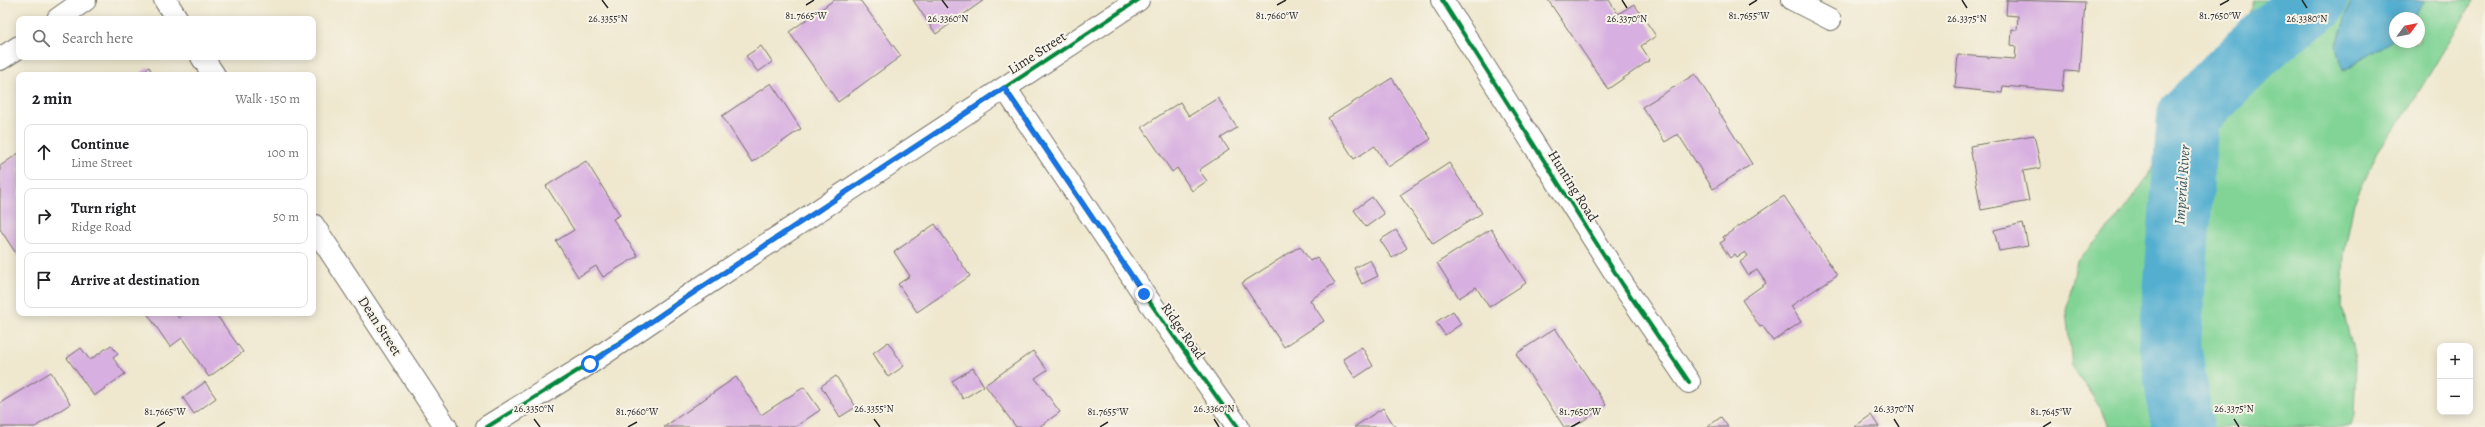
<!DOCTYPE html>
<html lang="en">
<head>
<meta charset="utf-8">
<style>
  :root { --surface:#fff; --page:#f6f6f6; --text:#202124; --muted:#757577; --line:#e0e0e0 }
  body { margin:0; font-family:Alegreya,serif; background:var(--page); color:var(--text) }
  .controls { position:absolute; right:12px; bottom:12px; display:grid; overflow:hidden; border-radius:8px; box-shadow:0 2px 10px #0003 }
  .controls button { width:36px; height:36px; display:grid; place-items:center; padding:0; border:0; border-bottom:1px solid var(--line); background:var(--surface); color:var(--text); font:20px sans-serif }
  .compass { position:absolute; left:2389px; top:12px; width:36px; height:36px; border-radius:50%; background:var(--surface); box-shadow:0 2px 10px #0003; rotate:57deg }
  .stop { position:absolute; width:12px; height:12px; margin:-9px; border:3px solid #1a73e8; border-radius:50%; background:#fff }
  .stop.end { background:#1a73e8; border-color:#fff; box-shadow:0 1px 4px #0008 }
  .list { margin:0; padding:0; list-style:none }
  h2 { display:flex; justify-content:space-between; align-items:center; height:52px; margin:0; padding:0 16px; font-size:17px }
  h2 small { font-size:13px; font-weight:400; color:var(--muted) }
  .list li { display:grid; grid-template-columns:26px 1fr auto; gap:12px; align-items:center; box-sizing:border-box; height:56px; margin:0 8px 8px; padding:0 8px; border:1px solid var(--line); border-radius:8px }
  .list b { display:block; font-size:15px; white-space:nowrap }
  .list p { margin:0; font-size:13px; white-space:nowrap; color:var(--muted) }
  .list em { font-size:13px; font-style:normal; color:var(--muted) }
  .icon { flex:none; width:22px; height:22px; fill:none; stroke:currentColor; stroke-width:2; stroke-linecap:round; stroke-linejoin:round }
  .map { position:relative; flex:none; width:2485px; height:427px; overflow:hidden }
  .search { position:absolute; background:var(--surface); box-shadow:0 2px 10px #0003; left:16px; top:16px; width:300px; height:44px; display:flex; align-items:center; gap:10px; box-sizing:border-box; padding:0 14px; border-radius:8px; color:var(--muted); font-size:15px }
  .panel { position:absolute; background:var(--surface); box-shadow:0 2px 10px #0003; left:16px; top:72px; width:300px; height:244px; border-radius:8px }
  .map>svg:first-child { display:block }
</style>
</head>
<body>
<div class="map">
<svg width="2485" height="427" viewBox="0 0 2485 427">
  <rect width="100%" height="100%" fill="#f7f3e8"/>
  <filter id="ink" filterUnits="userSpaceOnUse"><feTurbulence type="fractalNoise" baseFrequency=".025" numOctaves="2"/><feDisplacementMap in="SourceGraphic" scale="8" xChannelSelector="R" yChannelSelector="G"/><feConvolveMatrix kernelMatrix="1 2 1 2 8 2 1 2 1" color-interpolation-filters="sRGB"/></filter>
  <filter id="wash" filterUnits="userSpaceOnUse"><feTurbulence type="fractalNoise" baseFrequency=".012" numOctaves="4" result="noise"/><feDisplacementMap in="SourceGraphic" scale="16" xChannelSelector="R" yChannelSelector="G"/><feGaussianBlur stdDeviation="0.9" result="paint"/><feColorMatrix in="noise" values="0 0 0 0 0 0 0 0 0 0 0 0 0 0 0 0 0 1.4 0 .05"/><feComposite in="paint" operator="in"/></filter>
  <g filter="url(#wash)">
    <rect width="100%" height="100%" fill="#efe8cf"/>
    <path fill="#82d496" stroke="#568060" d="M2253,0H2351L2337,45L2344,71L2395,37V42H2419V18H2414L2425,0H2474L2409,108L2378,151L2354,203L2344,254L2342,306L2356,363L2354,415L2351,427H2109L2103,412L2072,366L2066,311L2077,261L2116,220L2147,178L2171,125L2210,85L2241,42Z"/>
    <path fill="#52aed0" stroke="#3e6c7e" d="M2351,0H2425L2414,18H2395L2394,39L2343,71L2337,45Z"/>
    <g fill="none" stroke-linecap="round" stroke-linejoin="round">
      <path stroke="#52aed0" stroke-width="62" d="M2182,427L2170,344L2188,116L2268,37L2317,0"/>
    </g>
    <g id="blocks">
      <path fill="#d7afe0" d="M834,0H860L901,56L838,102L789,32Z
        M913,0H984L936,34Z
        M1548,0H1609L1618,14L1634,4L1656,36L1641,46L1650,60L1608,89Z
        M2007,0L2085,2L2080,72L2064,71L2062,91L2003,86L2002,93L1955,88L1958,55L2015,59L2016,46L2011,45L2012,29L2017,30L2018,16L2006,15Z
        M761,46L772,62L758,72L746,56Z
        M149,67L154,75H137Z
        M1695,74L1752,164L1713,189L1678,134L1665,142L1642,107Z
        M1392,78L1431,139L1388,167L1375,146L1354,159L1328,118Z
        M771,83L801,129L752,162L722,116Z
        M1218,98L1237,128L1221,138L1229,150L1199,170L1207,181L1192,191L1177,168L1172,172L1142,127L1180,102L1189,116Z
        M2034,135L2041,168L2023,171L2029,201L1981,210L1970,146Z
        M19,153V258L0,229V166Z
        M586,161L620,215L613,219L638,256L603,277L596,266L578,277L556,241L574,230L546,186Z
        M1449,163L1482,213L1433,244L1400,195Z
        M1784,196L1837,275L1791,306L1801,322L1773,341L1762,325L1760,327L1742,300L1766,283L1757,270L1748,275L1740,262L1748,256L1745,252L1737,257L1735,254L1730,258L1720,243L1725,240L1723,237Z
        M1372,197L1384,214L1366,227L1354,210Z
        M2023,223L2028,246L1999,251L1994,230Z
        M935,224L970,276L917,312L898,284L910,276L894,252Z
        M1491,229L1526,283L1489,307L1476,287L1459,298L1437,263Z
        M1396,230L1407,248L1392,258L1380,240Z
        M1300,246L1310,261L1317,257L1335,283L1310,300L1324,321L1284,347L1242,283Z
        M1370,260L1378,276L1362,284L1354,268Z
        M1453,311L1461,324L1445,335L1436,322Z
        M147,313H175L179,318L186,313H215L243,352L209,377L182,338L170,347Z
        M1555,328L1606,405L1574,427H1564L1516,354Z
        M888,342L904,366L888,377L873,353Z
        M111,345L118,354L113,358L125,374L94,396L67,358L81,348L90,360Z
        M1362,347L1373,366L1355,378L1343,359Z
        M1033,351L1047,370L1035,378L1060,412L1039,427H1016L985,385Z
        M973,368L984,386L963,399L952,381Z
        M51,372L70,404L35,427H0V403Z
        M836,376L856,407L840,417L821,386Z
        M736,377L761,415L804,387L820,410L795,427H664Z
        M205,382L216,398L194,414L183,398Z
        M1383,408L1395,427H1354Z
        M1871,415L1879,427H1854Z
        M1721,417L1728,427H1707Z"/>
    </g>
  </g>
  <g filter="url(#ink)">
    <use href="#blocks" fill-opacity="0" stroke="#706d64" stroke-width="1"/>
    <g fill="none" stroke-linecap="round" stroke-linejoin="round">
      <g stroke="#706d64" stroke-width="22">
        <path id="lane" d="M1792,0L1831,20"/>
      </g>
      <g stroke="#706d64" stroke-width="24">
        <path id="street" d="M165,0L177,19
          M1442,0L1623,285L1689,382
          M58,19L85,0
          M202,57L214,75
          M0,59L19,47
          M1005,88L1144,294L1238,427
          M313,225L446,427
          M487,427L590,363L684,299L1138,0"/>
      </g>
      <use href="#lane" stroke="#fff" stroke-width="20"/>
      <use href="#street" stroke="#fff" stroke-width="22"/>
      <g stroke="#f7f3e8" stroke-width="6">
        <path id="cycleway" d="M1442,0L1623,285L1689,382
          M1005,88L1144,294L1238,427
          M487,427L590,363L684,299L1138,0"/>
      </g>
      <use href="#cycleway" stroke="#00873e" stroke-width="4"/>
    </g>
  </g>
  <g fill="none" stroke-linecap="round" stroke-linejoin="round" filter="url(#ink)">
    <path stroke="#1a73e8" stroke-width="5" d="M590,364L684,299L1004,88L1144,294"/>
  </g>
  <path fill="none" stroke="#2b2b2b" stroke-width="1.5" d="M602,0L608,8M942,0L948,8M1622,0L1627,8M1962,0L1967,8M2302,0L2307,8M806,5L814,0M1277,5L1286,0M1749,5L1757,0M2220,5L2229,0M534,419L540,427M874,419L880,427M1214,419L1219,427M1894,419L1899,427M2234,419L2239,427M157,427L165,422M628,427L637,422M1100,427L1108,422M1571,427L1580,422M2043,427L2051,422"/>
  <g text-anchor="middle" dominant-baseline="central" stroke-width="4" stroke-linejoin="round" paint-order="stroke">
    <g font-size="14" fill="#2b2b2b" stroke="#f7f3e8">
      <text transform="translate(1037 53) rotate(-33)">Lime Street</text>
      <text transform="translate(1573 186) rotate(58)">Hunting Road</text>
      <text transform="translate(380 326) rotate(57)">Dean Street</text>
      <text transform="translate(1183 331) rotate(55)">Ridge Road</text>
    </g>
    <g font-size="15" font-style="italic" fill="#395965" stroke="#f7f3e8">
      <text transform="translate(2182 185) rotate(-86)">Imperial River</text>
    </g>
  </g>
  <g font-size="10" text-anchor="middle" fill="#2b2b2b" stroke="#f7f3e8" stroke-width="4" stroke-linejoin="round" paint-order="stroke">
    <text x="806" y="19">81.7665°W</text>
    <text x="1277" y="19">81.7660°W</text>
    <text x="1749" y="19">81.7655°W</text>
    <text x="2220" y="19">81.7650°W</text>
    <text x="1967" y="22">26.3375°N</text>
    <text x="2307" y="22">26.3380°N</text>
    <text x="608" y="22">26.3355°N</text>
    <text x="948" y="22">26.3360°N</text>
    <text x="1627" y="22">26.3370°N</text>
    <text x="534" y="412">26.3350°N</text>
    <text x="874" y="412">26.3355°N</text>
    <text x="1214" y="412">26.3360°N</text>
    <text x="1894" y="412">26.3370°N</text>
    <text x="2234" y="412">26.3375°N</text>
    <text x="165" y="415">81.7665°W</text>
    <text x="637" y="415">81.7660°W</text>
    <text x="1108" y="415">81.7655°W</text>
    <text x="1580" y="415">81.7650°W</text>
    <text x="2051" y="415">81.7645°W</text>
  </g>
</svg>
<div class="controls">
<button>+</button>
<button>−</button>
</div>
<svg class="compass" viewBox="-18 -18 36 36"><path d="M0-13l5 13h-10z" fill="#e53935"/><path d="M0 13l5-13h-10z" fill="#757577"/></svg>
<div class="stop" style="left:590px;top:364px"></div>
<div class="stop end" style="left:1144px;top:294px"></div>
<div class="search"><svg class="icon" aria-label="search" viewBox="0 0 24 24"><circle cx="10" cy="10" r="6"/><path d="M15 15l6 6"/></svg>Search here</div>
<section class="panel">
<h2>2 min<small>Walk · 150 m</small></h2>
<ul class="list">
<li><svg class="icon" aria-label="ahead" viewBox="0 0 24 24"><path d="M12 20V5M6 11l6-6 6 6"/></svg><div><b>Continue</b><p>Lime Street</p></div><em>100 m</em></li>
<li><svg class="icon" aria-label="right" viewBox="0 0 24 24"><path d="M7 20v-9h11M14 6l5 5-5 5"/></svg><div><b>Turn right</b><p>Ridge Road</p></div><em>50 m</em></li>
<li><svg class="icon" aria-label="arrive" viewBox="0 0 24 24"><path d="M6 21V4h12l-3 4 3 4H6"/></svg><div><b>Arrive at destination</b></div></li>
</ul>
</section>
</div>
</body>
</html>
